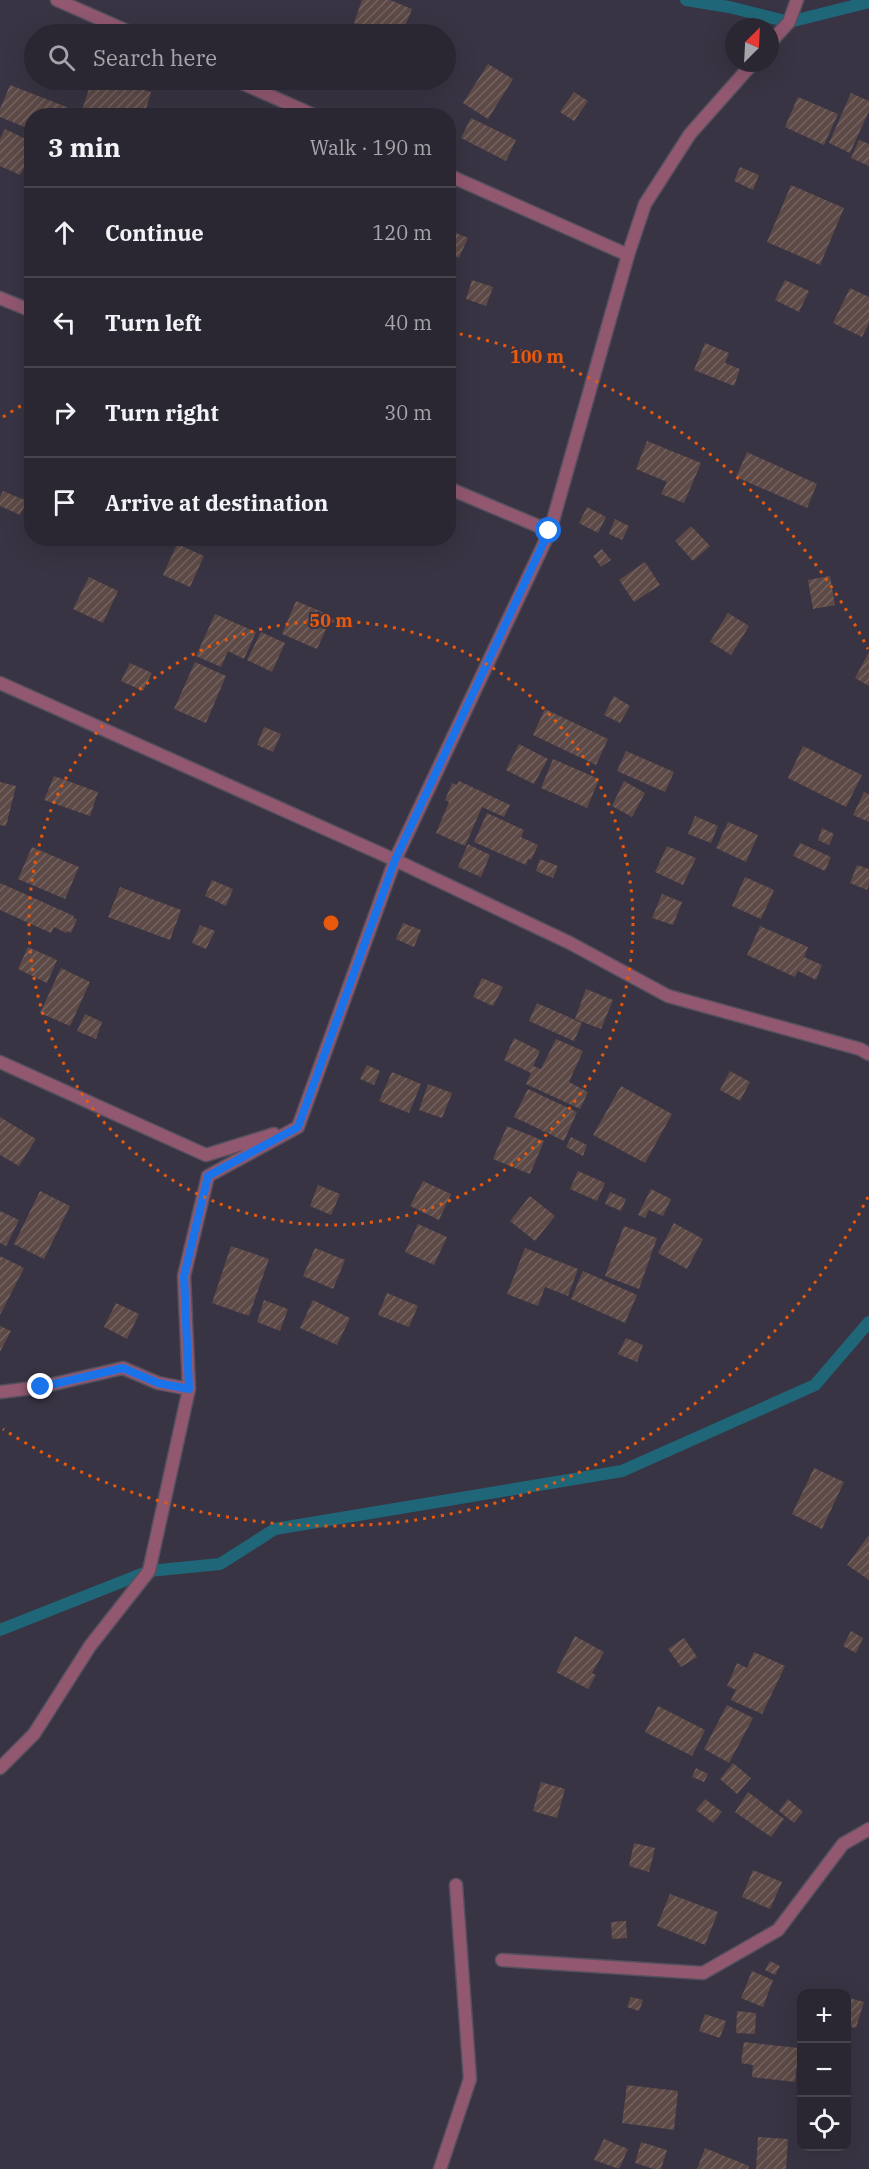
<!DOCTYPE html>
<html lang="en">
<head>
<meta charset="utf-8">
<style>
  :root { --surface:#2b2732; --page:#37333e; --text:#f1f3f6; --muted:#a6a5ac; --line:#47444d }
  body { margin:0; font-family:"IBM Plex Serif",serif; background:var(--page); color:var(--text) }
  .controls { position:absolute; right:18px; bottom:18px; display:grid; overflow:hidden; border-radius:12px; box-shadow:0 6px 24px #0002 }
  .controls button { width:54px; height:54px; display:grid; place-items:center; padding:0; border:0; border-bottom:2px solid var(--line); background:var(--surface); color:var(--text); font:30px sans-serif }
  .compass { position:absolute; left:725px; top:18px; width:54px; height:54px; border-radius:50%; background:var(--surface); box-shadow:0 6px 24px #0002; rotate:24deg }
  .stop { position:absolute; width:18px; height:18px; margin:-14px; border:4px solid #1a73e8; border-radius:50%; background:#fff }
  .stop.end { background:#1a73e8; border-color:#fff; box-shadow:0 2px 6px #0008 }
  .list { margin:0; padding:0; list-style:none }
  h2 { display:flex; justify-content:space-between; align-items:center; height:78px; margin:0; padding:0 24px; font-size:26px }
  h2 small { font-size:20px; font-weight:400; color:var(--muted) }
  .list li { display:grid; grid-template-columns:39px 1fr auto; gap:18px; align-items:center; box-sizing:border-box; height:90px; padding:0 24px; border-top:2px solid var(--line) }
  .list b { display:block; font-size:22px; white-space:nowrap }
  .list em { font-size:20px; font-style:normal; color:var(--muted) }
  .icon { flex:none; width:33px; height:33px; fill:none; stroke:currentColor; stroke-width:2; stroke-linecap:round; stroke-linejoin:round }
  .map { position:relative; flex:none; width:869px; height:2169px; overflow:hidden }
  .search { position:absolute; background:var(--surface); box-shadow:0 6px 24px #0002; left:24px; top:24px; width:432px; height:66px; display:flex; align-items:center; gap:15px; box-sizing:border-box; padding:0 21px; border-radius:33px; color:var(--muted); font-size:22px }
  .panel { position:absolute; background:var(--surface); box-shadow:0 6px 24px #0002; left:24px; top:108px; width:432px; height:438px; border-radius:24px }
  .map>svg:first-child { display:block }
</style>
</head>
<body>
<div class="map">
<svg width="869" height="2169" viewBox="0 0 869 2169">
  <defs>
    <pattern id="building-hatch" width="6" height="6" patternUnits="userSpaceOnUse" patternTransform="scale(1.5)"><rect width="6" height="6" fill="#5d4a47"/><path d="M-1 1l2-2M0 6l6-6M5 7l2-2" fill="none" stroke="#736361"/></pattern>
  </defs>
  <rect width="100%" height="100%" fill="#393443"/>
  <g fill="none" stroke-linecap="round" stroke-linejoin="round">
    <path stroke="#1f6778" stroke-width="12" d="M686,0L729,7L789,22L869,2
      M0,1630L149,1571L220,1564L275,1529L622,1471L815,1385L869,1322"/>
  </g>
  <path fill="url(#building-hatch)" d="M362,0H390L412,9L402,34H385L354,23Z
    M412,25L431,34H407Z
    M488,64L513,79L488,119L463,103Z
    M92,80H111L151,92L144,116H80Z
    M10,85L69,108L66,116H32V130L0,117V109Z
    M574,92L588,101L574,121L560,112Z
    M851,93L869,101V111L850,153L829,143Z
    M798,97L838,114L824,145L785,127Z
    M471,118L516,140L506,161L461,138Z
    M5,129L32,142V152L20,175L0,166V139Z
    M859,140L869,144V166L851,158Z
    M740,167L759,175L753,190L734,181Z
    M791,185L844,208L820,265L767,242Z
    M449,230L468,238L459,258L448,253Z
    M472,280L493,287L486,306L466,299Z
    M785,280L809,291L799,312L775,300Z
    M850,288L869,297V323L862,337L833,323Z
    M705,343L729,353L725,363L740,369L734,386L694,370Z
    M647,441L701,463L684,503L661,494L667,482L636,469Z
    M747,452L817,484L807,508L736,477Z
    M3,491L27,501L20,515L0,506V497Z
    M587,507L606,517L598,533L579,523Z
    M615,519L629,526L622,540L609,534Z
    M691,526L710,546L693,561L675,541Z
    M177,544L204,556L190,587L163,575Z
    M602,549L611,560L601,567L593,556Z
    M645,562L660,585L634,602L619,580Z
    M830,576L835,605L813,609L808,580Z
    M89,577L118,591L103,623L73,609Z
    M296,601L332,616L317,649L282,634Z
    M728,613L749,626L731,655L710,642Z
    M215,614L256,632L244,659L228,651L221,667L196,656Z
    M261,632L285,643L272,672L247,660Z
    M869,652V686L855,678Z
    M195,662L226,676L206,723L174,709Z
    M130,663L152,673L143,691L121,681Z
    M614,696L630,706L620,723L604,715Z
    M545,709L608,739L596,765L533,735Z
    M264,727L281,734L273,752L257,745Z
    M519,744L548,759L534,784L506,770Z
    M803,746L862,775L846,807L788,778Z
    M626,751L674,772L665,792L617,771Z
    M553,759L599,779L587,808L541,788Z
    M54,776L98,792L90,816L44,800Z
    M459,781L510,805L504,817L482,807L465,846L436,833L449,802L445,800L452,783L457,785Z
    M624,781L645,793L632,817L612,806Z
    M0,782L16,786L6,826L0,825Z
    M864,792L869,794V822L853,815Z
    M487,813L524,830L521,837L538,845L531,860L528,859L526,865L474,842Z
    M695,816L718,826L711,843L688,834Z
    M728,822L758,835L746,862L716,848Z
    M822,828L834,834L829,845L818,840Z
    M800,843L831,857L825,871L793,856Z
    M468,844L490,855L481,877L458,867Z
    M667,846L696,858L683,885L655,872Z
    M32,847L79,867L65,899L18,879Z
    M540,859L558,866L553,878L536,871Z
    M857,865L869,869V884L867,890L850,883Z
    M745,877L774,890L761,919L732,906Z
    M212,880L233,889L226,906L205,896Z
    M0,883L74,916L73,918L77,919L71,933L67,931L66,933L54,927L51,933L0,910Z
    M120,887L181,910L170,940L108,917Z
    M662,894L682,902L673,925L652,918Z
    M403,923L421,930L414,947L396,939Z
    M200,925L215,931L206,949L192,943Z
    M760,926L808,947L804,957L822,965L816,980L798,971L795,977L747,955Z
    M28,947L57,960L47,983L18,969Z
    M61,968L90,982L70,1026L40,1013Z
    M482,978L503,987L493,1006L473,997Z
    M586,989L613,1000L601,1029L575,1019Z
    M537,1003L582,1023L574,1041L529,1021Z
    M85,1014L102,1022L96,1039L77,1031Z
    M514,1038L540,1051L533,1066L541,1069L556,1039L583,1051L569,1082L588,1092L580,1109L526,1084L531,1073L504,1060Z
    M367,1065L380,1071L374,1085L360,1079Z
    M730,1071L750,1082L740,1101L720,1090Z
    M392,1072L421,1084L409,1113L379,1101Z
    M428,1084L452,1093L442,1118L419,1110Z
    M621,1086L672,1114L645,1163L593,1135Z
    M528,1089L577,1112L564,1141L514,1117Z
    M0,1117L36,1139L19,1166L0,1155Z
    M507,1126L544,1141L530,1174L493,1159Z
    M571,1137L587,1145L583,1156L566,1147Z
    M578,1171L605,1183L597,1201L570,1189Z
    M423,1181L451,1194L439,1220L410,1206Z
    M318,1185L340,1194L331,1215L310,1206Z
    M651,1189L671,1199L663,1216L649,1210L645,1218L638,1215Z
    M40,1191L70,1206L44,1259L14,1244Z
    M610,1192L626,1199L621,1211L605,1204Z
    M530,1196L555,1216L535,1241L510,1221Z
    M0,1211L19,1220L6,1246L0,1243Z
    M674,1223L703,1239L687,1269L658,1253Z
    M418,1224L447,1237L434,1265L405,1252Z
    M624,1226L657,1238L639,1289L605,1276Z
    M231,1246L269,1259L249,1316L212,1303Z
    M315,1248L345,1260L333,1289L303,1276Z
    M525,1248L578,1269L568,1296L545,1287L538,1306L507,1294Z
    M0,1256L24,1268L0,1315Z
    M583,1271L637,1295L625,1323L571,1299Z
    M387,1293L418,1306L409,1327L378,1315Z
    M264,1300L288,1309L280,1331L257,1322Z
    M313,1300L350,1318L337,1345L300,1328Z
    M116,1303L139,1314L127,1339L104,1327Z
    M0,1326L11,1331L0,1352Z
    M626,1338L643,1345L637,1362L618,1354Z
    M814,1468L844,1482L822,1529L792,1514Z
    M869,1535V1580L847,1565Z
    M851,1631L863,1638L856,1653L843,1646Z
    M575,1636L604,1652L592,1673L596,1675L588,1689L556,1672Z
    M684,1638L697,1657L681,1667L668,1649Z
    M754,1652L785,1666L762,1714L731,1700L736,1690L727,1686L737,1663L747,1668Z
    M727,1705L753,1718L729,1763L704,1749Z
    M658,1706L705,1730L692,1756L645,1732Z
    M733,1763L751,1778L737,1794L720,1779Z
    M696,1768L708,1774L704,1782L692,1777Z
    M541,1782L565,1789L557,1818L533,1811Z
    M748,1792L784,1819L771,1837L735,1812Z
    M705,1799L722,1812L713,1823L696,1810Z
    M788,1799L803,1812L794,1823L779,1811Z
    M634,1843L655,1848L649,1872L629,1866Z
    M753,1870L782,1882L770,1909L742,1897Z
    M670,1894L718,1912L705,1945L657,1926Z
    M626,1921L627,1938L612,1939L611,1922Z
    M770,1961L780,1966L775,1975L765,1970Z
    M752,1971L773,1980L763,2007L741,1998Z
    M631,1997L643,2000L639,2011L627,2007Z
    M846,1997L864,2002L856,2028L846,2026Z
    M737,2011L756,2013L755,2034L736,2033Z
    M705,2014L726,2021L720,2038L699,2031Z
    M744,2042L799,2048L795,2082L752,2077L753,2065L741,2063Z
    M627,2085L678,2091L674,2130L622,2123Z
    M758,2137L788,2139L786,2169H756Z
    M604,2139L628,2149L619,2169L594,2160Z
    M641,2142L667,2150L661,2169H654L635,2163Z
    M705,2148L749,2166L748,2169H697Z"/>
  <g fill="none" stroke-linecap="round" stroke-linejoin="round">
    <g stroke="#55505e" stroke-width="15">
      <path id="minor" d="M57,0L134,34
        M770,43L789,22L797,0
        M235,80L316,116
        M448,175L628,255
        M0,298L32,311
        M448,488L550,531
        M0,683L395,860L570,943L668,996L860,1049L869,1054
        M0,1062L206,1155L274,1134
        M0,1392L41,1387L123,1368L158,1383L189,1389
        M0,1768L34,1734L90,1646L149,1571L189,1389L184,1276L208,1176L298,1127L395,860L550,531L628,255L645,204L690,134L753,63
        M502,1960L703,1973L778,1930L843,1844L869,1829
        M440,2169L470,2079L456,1885"/>
    </g>
    <use href="#minor" stroke="#915870" stroke-width="12"/>
  </g>
  <g fill="none" stroke-linecap="round" stroke-linejoin="round">
    <path stroke="#1a73e8" stroke-width="8" d="M41,1387L123,1368L158,1383L189,1389L184,1276L208,1176L298,1127L395,860L549,531"/>
  </g>
  <g fill="none" stroke="#e8590c" stroke-width="3" stroke-dasharray="3 6">
    <circle cx="331" cy="923" r="302"/>
    <path d="M868 1197A603 603 0 0 1 3 1429M3 417A603 603 0 0 1 29 401M451 332A603 603 0 0 1 868 649"/>
  </g>
  <circle cx="331" cy="923" r="9" fill="#e8590c" stroke="#393443" stroke-width="3"/>
  <g font-size="18" text-anchor="middle" font-weight="bold" fill="#e8590c" stroke="#393443" stroke-width="4.5" stroke-linejoin="round" paint-order="stroke">
    <text x="537" y="363">100 m</text>
    <text x="331" y="627">50 m</text>
  </g>
</svg>
<div class="controls">
<button>+</button>
<button>−</button>
<button><svg class="icon" aria-label="locate" viewBox="0 0 24 24"><circle cx="12" cy="12" r="6"/><path d="M12 2v4M12 18v4M2 12h4M18 12h4"/></svg></button>
</div>
<svg class="compass" viewBox="-18 -18 36 36"><path d="M0-13l5 13h-10z" fill="#e53935"/><path d="M0 13l5-13h-10z" fill="#a6a5ac"/></svg>
<div class="stop" style="left:549px;top:531px"></div>
<div class="stop end" style="left:41px;top:1387px"></div>
<div class="search"><svg class="icon" aria-label="search" viewBox="0 0 24 24"><circle cx="10" cy="10" r="6"/><path d="M15 15l6 6"/></svg>Search here</div>
<section class="panel">
<h2>3 min<small>Walk · 190 m</small></h2>
<ul class="list">
<li><svg class="icon" aria-label="ahead" viewBox="0 0 24 24"><path d="M12 20V5M6 11l6-6 6 6"/></svg><div><b>Continue</b></div><em>120 m</em></li>
<li><svg class="icon" aria-label="left" viewBox="0 0 24 24"><path d="M17 20v-9H6M10 6l-5 5 5 5"/></svg><div><b>Turn left</b></div><em>40 m</em></li>
<li><svg class="icon" aria-label="right" viewBox="0 0 24 24"><path d="M7 20v-9h11M14 6l5 5-5 5"/></svg><div><b>Turn right</b></div><em>30 m</em></li>
<li><svg class="icon" aria-label="arrive" viewBox="0 0 24 24"><path d="M6 21V4h12l-3 4 3 4H6"/></svg><div><b>Arrive at destination</b></div></li>
</ul>
</section>
</div>
</body>
</html>
